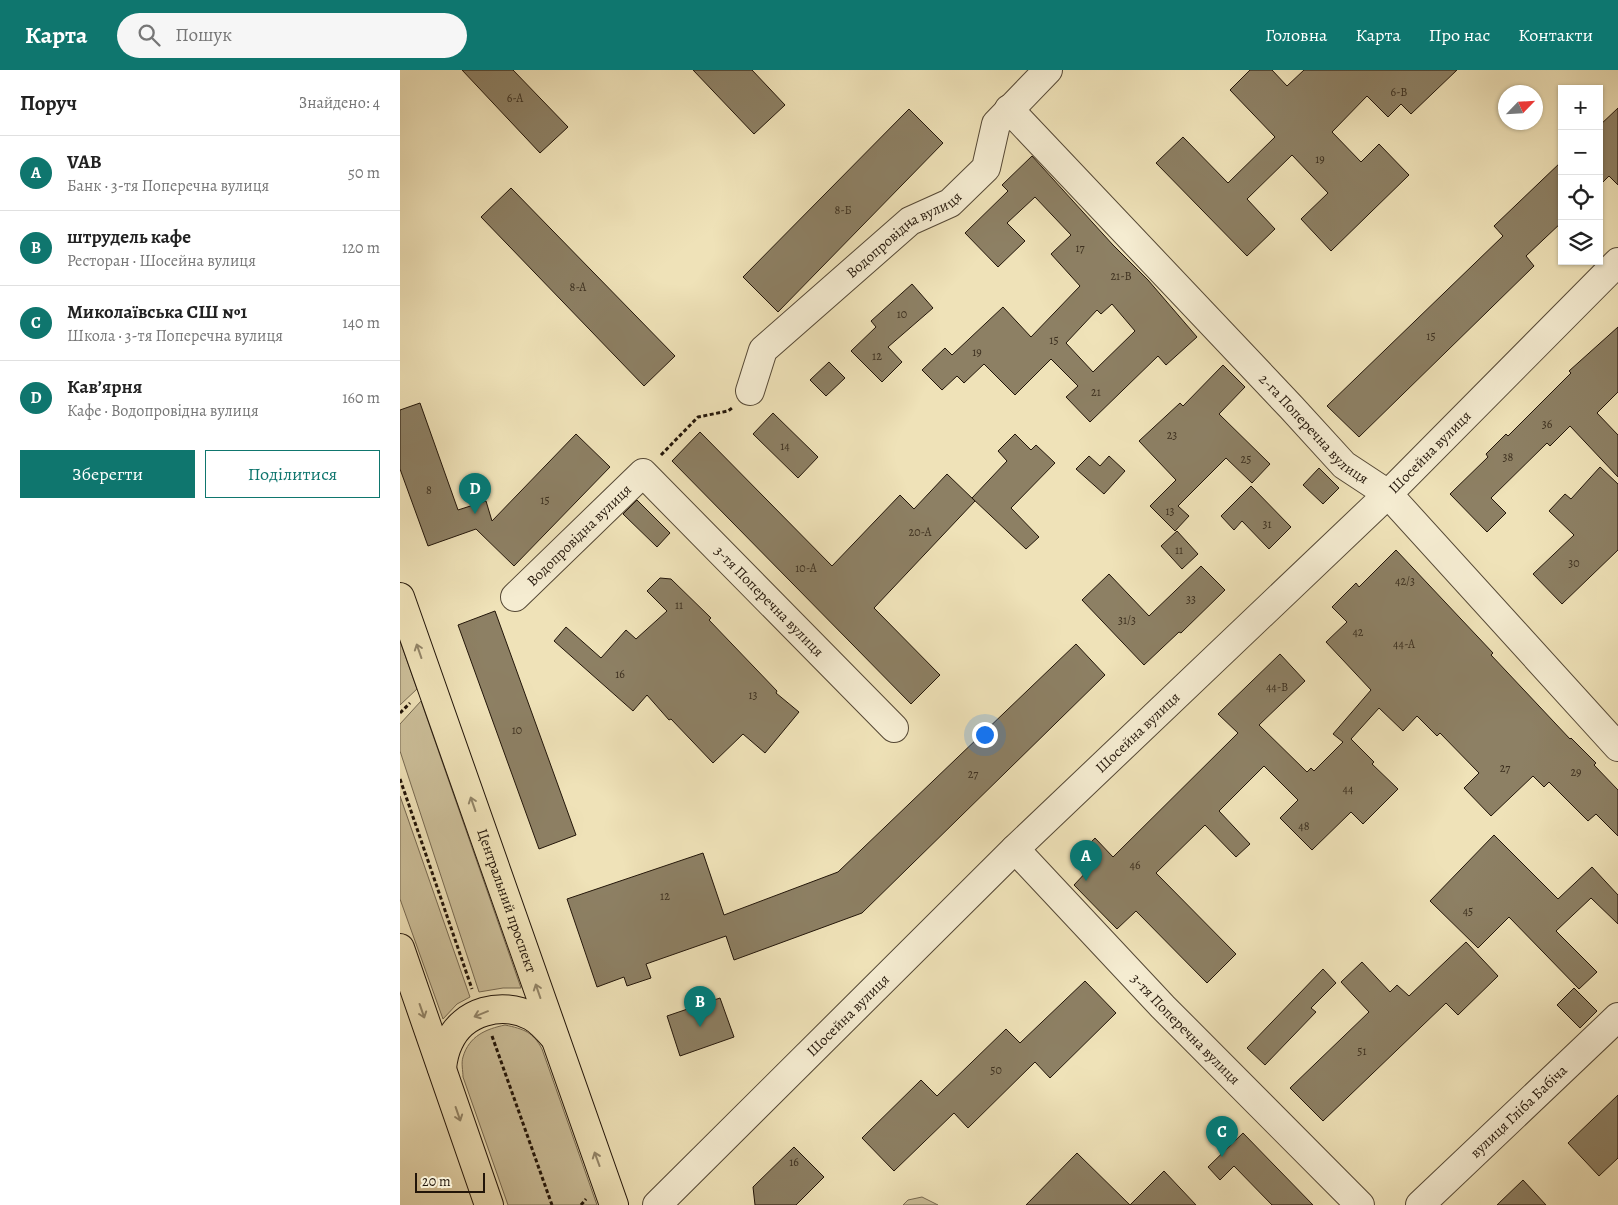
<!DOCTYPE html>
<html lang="uk">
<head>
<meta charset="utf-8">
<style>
  :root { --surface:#fff; --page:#f6f6f6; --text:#222; --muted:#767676; --line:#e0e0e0; --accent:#0f766e }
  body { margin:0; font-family:Alegreya,serif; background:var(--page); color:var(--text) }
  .controls { position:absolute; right:15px; top:15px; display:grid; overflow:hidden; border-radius:0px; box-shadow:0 1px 4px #0004 }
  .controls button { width:45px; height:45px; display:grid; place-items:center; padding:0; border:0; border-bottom:1px solid var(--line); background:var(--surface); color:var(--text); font:25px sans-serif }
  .compass { position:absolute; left:1098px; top:15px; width:45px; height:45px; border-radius:50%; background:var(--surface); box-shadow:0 1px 4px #0004; rotate:65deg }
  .scale { position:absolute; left:15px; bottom:12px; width:70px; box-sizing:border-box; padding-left:5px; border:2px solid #221509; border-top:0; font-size:14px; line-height:18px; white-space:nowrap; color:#221509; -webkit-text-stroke:4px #f5ecd1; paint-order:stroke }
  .you { position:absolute; left:584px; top:664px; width:18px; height:18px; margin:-12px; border:4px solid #fff; border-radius:50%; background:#1a73e8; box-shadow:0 0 0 8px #1a73e833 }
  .badge { display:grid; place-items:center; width:32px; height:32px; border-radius:50%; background:var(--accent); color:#fff; font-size:16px; font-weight:700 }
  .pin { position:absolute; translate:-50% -41px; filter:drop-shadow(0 1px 2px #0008) }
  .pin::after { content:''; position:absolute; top:26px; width:18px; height:15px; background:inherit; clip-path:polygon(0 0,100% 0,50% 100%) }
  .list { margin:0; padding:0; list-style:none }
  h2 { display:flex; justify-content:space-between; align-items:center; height:65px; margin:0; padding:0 20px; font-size:21px }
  h2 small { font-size:16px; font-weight:400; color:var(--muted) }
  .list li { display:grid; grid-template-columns:32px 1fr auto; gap:15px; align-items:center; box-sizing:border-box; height:75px; padding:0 20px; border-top:1px solid var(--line) }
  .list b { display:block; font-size:19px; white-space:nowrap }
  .list p { margin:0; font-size:16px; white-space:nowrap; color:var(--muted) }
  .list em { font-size:16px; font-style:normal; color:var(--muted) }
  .actions { display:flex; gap:10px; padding:15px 20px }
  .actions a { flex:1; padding:11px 0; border:1px solid var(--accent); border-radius:0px; text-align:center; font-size:18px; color:var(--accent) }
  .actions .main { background:var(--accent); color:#fff }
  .icon { flex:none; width:28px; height:28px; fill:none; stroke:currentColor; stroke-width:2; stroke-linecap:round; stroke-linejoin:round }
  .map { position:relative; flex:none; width:1218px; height:1135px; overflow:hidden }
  header { display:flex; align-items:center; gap:30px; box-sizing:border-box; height:70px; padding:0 25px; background:var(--accent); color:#fff }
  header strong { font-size:24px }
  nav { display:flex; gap:28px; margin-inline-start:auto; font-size:18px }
  .search { width:350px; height:45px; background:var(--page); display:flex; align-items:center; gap:12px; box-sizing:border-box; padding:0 18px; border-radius:28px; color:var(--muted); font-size:19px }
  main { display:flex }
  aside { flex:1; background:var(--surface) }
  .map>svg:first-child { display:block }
</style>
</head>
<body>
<header>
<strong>Карта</strong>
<div class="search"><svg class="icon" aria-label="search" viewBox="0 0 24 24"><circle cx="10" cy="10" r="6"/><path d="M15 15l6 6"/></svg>Пошук</div>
<nav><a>Головна</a><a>Карта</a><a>Про нас</a><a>Контакти</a></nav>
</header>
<main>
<aside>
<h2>Поруч<small>Знайдено: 4</small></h2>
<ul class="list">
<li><span class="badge">A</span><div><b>VAB</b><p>Банк · 3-тя Поперечна вулиця</p></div><em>50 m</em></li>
<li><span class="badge">B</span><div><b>штрудель кафе</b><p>Ресторан · Шосейна вулиця</p></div><em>120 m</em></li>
<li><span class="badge">C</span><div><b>Миколаївська СШ №1</b><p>Школа · 3-тя Поперечна вулиця</p></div><em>140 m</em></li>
<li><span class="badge">D</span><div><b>Кав’ярня</b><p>Кафе · Водопровідна вулиця</p></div><em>160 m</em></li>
</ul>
<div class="actions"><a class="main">Зберегти</a><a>Поділитися</a></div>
</aside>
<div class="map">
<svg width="1218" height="1135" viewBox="0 0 1218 1135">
  <rect width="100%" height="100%" fill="#efe2b8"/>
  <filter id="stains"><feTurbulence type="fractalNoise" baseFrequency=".004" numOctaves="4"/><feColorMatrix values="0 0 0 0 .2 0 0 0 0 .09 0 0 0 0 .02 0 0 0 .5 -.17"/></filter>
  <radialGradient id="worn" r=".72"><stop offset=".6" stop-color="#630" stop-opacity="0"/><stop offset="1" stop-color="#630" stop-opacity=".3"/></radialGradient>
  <path fill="#ccbf9a" stroke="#776a52" d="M0,571L17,619L0,635Z
    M21,631L121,918H103L79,922L0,681V654Z
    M0,726L70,927L57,934L43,949L0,829Z
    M105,955C124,959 133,962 142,979L197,1135H108L63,1007C63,1001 61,993 63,987C69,966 86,959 105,955Z
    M522,1127L538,1135H503L508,1130Z"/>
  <path fill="#8d8064" stroke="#221509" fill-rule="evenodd" d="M62,0H113L168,57L140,83Z
    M293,0H352L385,35L354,64Z
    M850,0H872L887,16L904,0H1057L1011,44L1001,34L988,47L967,26L932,62L961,92L979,74L1009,105L931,181L901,149L928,123L892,85L847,129L875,159L847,186L756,93L783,67L828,113L875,67L830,20Z
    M1218,38V115L1209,106L1199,116V56Z
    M509,39L543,73L378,242L343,207Z
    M632,86L713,175L748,210L797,267L766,295L758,286L690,352L666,327L678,316L651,289L615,325L584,294L564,313L557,306L542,320L522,300L545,278L552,285L603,237L631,267L680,216L651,184L671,165L635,127L607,153L625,171L598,197L565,163L608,121L602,115ZM712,234L735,261L693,302L666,273L697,240L701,244Z
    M1162,91V152L1126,186L1134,196L959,367L927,336L1103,166L1094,156Z
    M111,118L275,286L244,316L81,147Z
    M512,214L533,238L488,277L502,292L482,312L451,281L476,257L471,251Z
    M1218,257V322L1197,343L1218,365V407L1170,356L1150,376L1147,373L1091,428L1106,443L1087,462L1050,424L1088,387L1086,384L1106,364L1108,366L1171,303L1169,301Z
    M429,292L445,308L426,326L410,310Z
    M823,295L845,317L819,344L870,394L852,413L826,388L778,436L789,446L775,461L750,436L776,410L739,371L780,333L783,336Z
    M20,333L58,440L86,431L92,451L176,364L210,397L114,496L76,459L28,476L0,399V340Z
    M373,343L418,387L398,408L353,364Z
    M300,362L432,496L500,425L514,439L547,404L575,431L474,538L540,605L511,634L272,391Z
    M615,364L631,380L636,375L655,393L611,438L639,467L626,479L572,428L607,391L598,381Z
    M689,386L700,396L709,386L725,401L704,424L676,399Z
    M1200,397L1218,414V480L1162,534L1133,504L1174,465L1149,441L1165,424L1171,429Z
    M919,398L939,418L923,434L903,415Z
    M851,416L891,457L869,479L842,451L834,460L821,446Z
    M237,430L270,463L257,477L223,444Z
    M777,461L798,484L782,499L761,476Z
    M996,480L1093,583L1091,585L1170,669L1171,668L1196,693L1194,695L1218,720V766L1196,744L1188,751L1149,712L1144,717L1133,706L1091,746L1064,718L1079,703L1040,663L1037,666L1017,646L1003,661L979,638L951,669L974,692L972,694L998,719L963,754L951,742L912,780L880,748L898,730L864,696L819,741L850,774L836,787L805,755L756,803L836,884L807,913L736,841L717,859L674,815L689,799L677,787L695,768L713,787L838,663L818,644L880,584L905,611L859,655L907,702L911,698L914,701L943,672L933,664L971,620L926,572L947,552L932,537L956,513L959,517Z
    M801,496L825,520L781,563L779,562L744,595L682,530L709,504L749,546Z
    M260,508L271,509L311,548L309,550L377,621L376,623L399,642L365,683L343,664L313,693L271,649L269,650L247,625L233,641L154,571L166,557L201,588L226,560L236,569L267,541L247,521Z
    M95,541L176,765L139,779L58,555Z
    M676,574L705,605L462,843L334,890L326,866L246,894L251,908L227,916L224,907L197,917L167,829L303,783L324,845L438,802Z
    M1094,765L1158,829L1192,797L1218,825V854L1191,828L1156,861L1197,902L1179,919L1109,847L1078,878L1030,831Z
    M1066,872L1098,906L1058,945L1046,933L923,1051L890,1018L969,942L941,912L962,892L990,922L997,915L1009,926Z
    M923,899L936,913L911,938L916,942L865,995L847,978Z
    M685,911L716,943L650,1008L635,992L568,1058L554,1043L494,1101L462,1068L521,1010L537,1026L606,959L620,973Z
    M1174,918L1197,941L1180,958L1157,935Z
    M320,928L334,967L280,986L267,946Z
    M1218,1025V1088L1199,1106L1168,1073Z
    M843,1063L876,1097L913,1135H872L834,1096L820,1110L808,1097Z
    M394,1077L424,1107L396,1135H355L353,1117Z
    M677,1083L730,1135L764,1101L796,1135H626Z
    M1123,1110L1146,1135H1097Z"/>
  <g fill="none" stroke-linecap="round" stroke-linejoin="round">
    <g stroke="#554835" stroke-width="30">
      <g id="minor">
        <path id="s1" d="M609,39L891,337L944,395L988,424L1218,677"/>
        <path id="s2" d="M350,321L363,280L510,151L550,133L586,98L596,54L648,0"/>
        <path id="s3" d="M115,527L243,403L494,658"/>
        <path id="s4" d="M615,779L763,937L960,1135"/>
        <path id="s5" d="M257,1135L615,779L988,424L1218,192"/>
        <path id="s6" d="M1020,1135L1218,947"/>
      </g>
    </g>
    <g stroke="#221509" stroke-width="30">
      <g id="major">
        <path id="s7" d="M0,527L214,1135"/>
        <path d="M0,878L89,1135"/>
        <path d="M42,998C43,989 45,980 49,972C63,941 102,931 131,946C140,951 147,959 154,967"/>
      </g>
    </g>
    <path stroke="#221509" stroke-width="3" stroke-dasharray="4 2.5" stroke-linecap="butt" d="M261,385L298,347L328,341L332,338
      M0,643L10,633
      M0,709L72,919
      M92,966L152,1135
      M181,1135L186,1129"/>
    <use href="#minor" stroke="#f5ecd1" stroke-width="28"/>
    <use href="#major" stroke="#efe2b8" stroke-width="28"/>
  </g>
  <defs><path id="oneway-shaft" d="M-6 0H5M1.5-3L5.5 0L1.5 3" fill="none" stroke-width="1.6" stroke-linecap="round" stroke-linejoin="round" transform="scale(1.25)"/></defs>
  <g stroke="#938669">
    <use href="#oneway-shaft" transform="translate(19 581) rotate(-109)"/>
    <use href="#oneway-shaft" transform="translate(73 734) rotate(-109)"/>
    <use href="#oneway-shaft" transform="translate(138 921) rotate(-109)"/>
    <use href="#oneway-shaft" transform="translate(22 941) rotate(71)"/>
    <use href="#oneway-shaft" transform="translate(81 944) rotate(158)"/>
    <use href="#oneway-shaft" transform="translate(58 1044) rotate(71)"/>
    <use href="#oneway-shaft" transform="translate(197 1089) rotate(-110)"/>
  </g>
  <g text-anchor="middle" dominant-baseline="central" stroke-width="4.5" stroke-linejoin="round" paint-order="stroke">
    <g font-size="12" fill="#3d3020">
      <text x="999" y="22">6-В</text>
      <text x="115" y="28">6-А</text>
      <text x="920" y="89">19</text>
      <text x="443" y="140">8-Б</text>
      <text x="680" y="178">17</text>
      <text x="721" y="206">21-В</text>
      <text x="178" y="217">8-А</text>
      <text x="502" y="244">10</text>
      <text x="1031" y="266">15</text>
      <text x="654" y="270">15</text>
      <text x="577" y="282">19</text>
      <text x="477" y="286">12</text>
      <text x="696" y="322">21</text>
      <text x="1147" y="354">36</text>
      <text x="772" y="365">23</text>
      <text x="385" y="376">14</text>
      <text x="1108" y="387">38</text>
      <text x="846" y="389">25</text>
      <text x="29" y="420">8</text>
      <text x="145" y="430">15</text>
      <text x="770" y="441">13</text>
      <text x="867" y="454">31</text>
      <text x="520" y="462">20-А</text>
      <text x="779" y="480">11</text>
      <text x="1174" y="493">30</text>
      <text x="406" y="498">10-А</text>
      <text x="1005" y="511">42/3</text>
      <text x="791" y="529">33</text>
      <text x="279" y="535">11</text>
      <text x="727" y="550">31/3</text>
      <text x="958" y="562">42</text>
      <text x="1004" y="574">44-А</text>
      <text x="220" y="604">16</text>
      <text x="877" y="617">44-В</text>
      <text x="353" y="625">13</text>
      <text x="117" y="660">10</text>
      <text x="1105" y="698">27</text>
      <text x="1176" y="702">29</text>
      <text x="573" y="704">27</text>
      <text x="948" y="719">44</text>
      <text x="904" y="756">48</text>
      <text x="735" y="795">46</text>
      <text x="265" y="826">12</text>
      <text x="1068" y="841">45</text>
      <text x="962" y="981">51</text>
      <text x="596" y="1000">50</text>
      <text x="394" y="1092">16</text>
    </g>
    <g font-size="15" fill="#221509" stroke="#f5ecd1">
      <text stroke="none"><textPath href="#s2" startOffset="226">Водопровідна вулиця</textPath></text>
      <text stroke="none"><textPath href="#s1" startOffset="442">2-га Поперечна вулиця</textPath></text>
      <text stroke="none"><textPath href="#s5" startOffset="1079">Шосейна вулиця</textPath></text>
      <text stroke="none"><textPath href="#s3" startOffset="89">Водопровідна вулиця</textPath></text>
      <text stroke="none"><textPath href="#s3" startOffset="358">3-тя Поперечна вулиця</textPath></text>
      <text stroke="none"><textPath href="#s5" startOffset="674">Шосейна вулиця</textPath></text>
      <text stroke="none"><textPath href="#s7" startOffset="322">Центральний проспект</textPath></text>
      <text stroke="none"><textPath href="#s5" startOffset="269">Шосейна вулиця</textPath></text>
      <text stroke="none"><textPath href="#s4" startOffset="248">3-тя Поперечна вулиця</textPath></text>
      <text stroke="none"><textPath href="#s6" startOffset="136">вулиця Гліба Бабіча</textPath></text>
    </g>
  </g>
  <rect width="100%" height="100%" filter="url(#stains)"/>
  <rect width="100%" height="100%" fill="url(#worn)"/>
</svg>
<div class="controls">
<button>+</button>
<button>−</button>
<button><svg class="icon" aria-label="locate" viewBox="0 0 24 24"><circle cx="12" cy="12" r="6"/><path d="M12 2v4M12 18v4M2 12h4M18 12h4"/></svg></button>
<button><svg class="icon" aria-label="layers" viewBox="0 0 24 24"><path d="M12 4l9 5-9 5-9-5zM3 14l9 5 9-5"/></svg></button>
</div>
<svg class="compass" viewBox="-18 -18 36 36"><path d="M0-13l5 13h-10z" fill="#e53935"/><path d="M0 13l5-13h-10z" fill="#767676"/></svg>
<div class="scale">20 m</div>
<div class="you"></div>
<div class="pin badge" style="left:686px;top:811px">A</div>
<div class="pin badge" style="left:300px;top:957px">B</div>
<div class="pin badge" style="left:822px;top:1087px">C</div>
<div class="pin badge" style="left:75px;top:444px">D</div>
</div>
</main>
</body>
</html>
